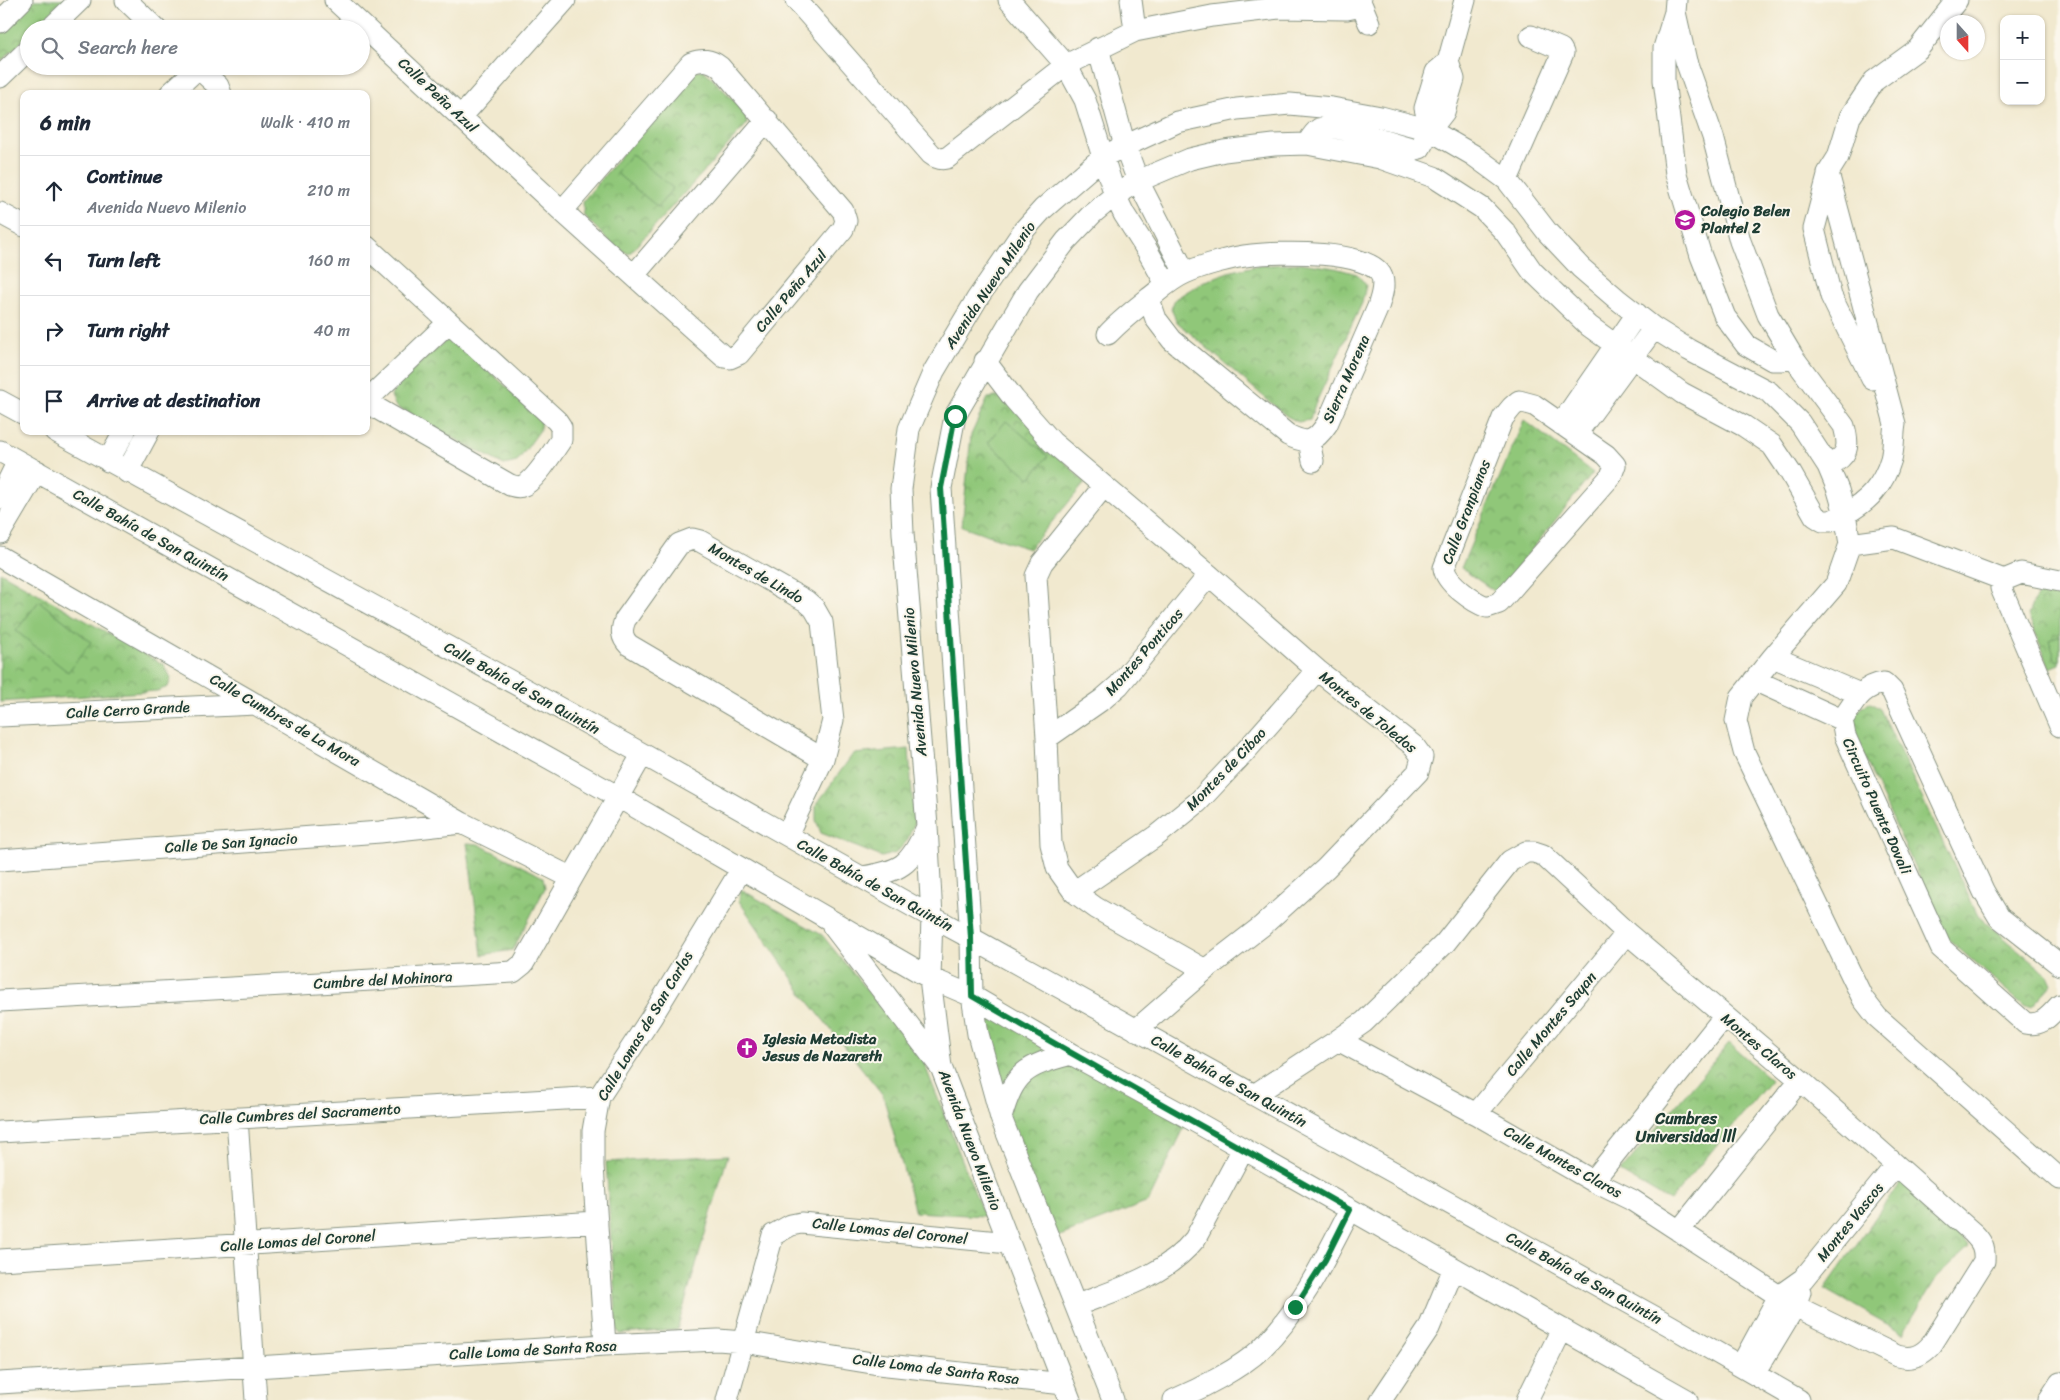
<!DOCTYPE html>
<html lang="en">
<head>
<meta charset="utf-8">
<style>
  :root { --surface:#fff; --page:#f6f6f7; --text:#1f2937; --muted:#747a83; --line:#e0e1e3 }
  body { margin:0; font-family:Sriracha,sans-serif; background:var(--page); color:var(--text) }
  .controls { position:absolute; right:15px; top:15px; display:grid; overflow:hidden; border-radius:10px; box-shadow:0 1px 4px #0004 }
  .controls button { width:45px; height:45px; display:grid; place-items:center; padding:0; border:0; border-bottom:1px solid var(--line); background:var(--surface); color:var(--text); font:25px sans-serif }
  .compass { position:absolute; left:1940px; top:15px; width:45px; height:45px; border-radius:50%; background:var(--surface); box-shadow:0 1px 4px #0004; rotate:159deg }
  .stop { position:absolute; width:15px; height:15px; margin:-11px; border:4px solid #0b8043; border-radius:50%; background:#fff }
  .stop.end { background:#0b8043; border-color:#fff; box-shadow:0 1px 5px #0008 }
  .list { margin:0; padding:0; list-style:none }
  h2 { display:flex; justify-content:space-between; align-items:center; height:65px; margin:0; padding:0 20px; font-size:21px }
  h2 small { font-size:16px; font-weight:400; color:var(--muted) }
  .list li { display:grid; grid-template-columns:32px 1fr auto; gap:15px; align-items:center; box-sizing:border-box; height:70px; padding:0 20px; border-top:1px solid var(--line) }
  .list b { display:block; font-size:19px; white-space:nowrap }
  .list p { margin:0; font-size:16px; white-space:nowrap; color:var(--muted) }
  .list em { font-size:16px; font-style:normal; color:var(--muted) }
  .icon { flex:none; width:28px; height:28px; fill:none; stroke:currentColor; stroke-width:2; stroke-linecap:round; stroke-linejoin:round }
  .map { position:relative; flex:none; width:2060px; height:1400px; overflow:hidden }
  .search { position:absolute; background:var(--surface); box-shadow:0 1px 4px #0004; left:20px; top:20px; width:350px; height:55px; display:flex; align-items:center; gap:12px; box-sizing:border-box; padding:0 18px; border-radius:28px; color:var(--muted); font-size:19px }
  .panel { position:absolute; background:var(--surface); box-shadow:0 1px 4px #0004; left:20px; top:90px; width:350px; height:345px; border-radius:10px }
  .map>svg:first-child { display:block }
</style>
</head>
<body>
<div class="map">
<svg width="2060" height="1400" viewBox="0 0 2060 1400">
  <defs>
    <pattern id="park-crowns" width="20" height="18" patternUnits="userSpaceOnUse" patternTransform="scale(1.25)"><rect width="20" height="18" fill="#90c779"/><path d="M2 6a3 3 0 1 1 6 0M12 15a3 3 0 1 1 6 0" fill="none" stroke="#75a364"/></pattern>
  </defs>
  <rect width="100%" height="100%" fill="#fbf7ec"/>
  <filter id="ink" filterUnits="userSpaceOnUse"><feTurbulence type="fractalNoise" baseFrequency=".02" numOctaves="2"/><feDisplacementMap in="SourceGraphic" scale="10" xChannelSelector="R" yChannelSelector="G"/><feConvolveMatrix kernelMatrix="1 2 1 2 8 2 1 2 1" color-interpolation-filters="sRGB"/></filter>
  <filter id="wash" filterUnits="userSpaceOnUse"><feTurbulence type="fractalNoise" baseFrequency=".0096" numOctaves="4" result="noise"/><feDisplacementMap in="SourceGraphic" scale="20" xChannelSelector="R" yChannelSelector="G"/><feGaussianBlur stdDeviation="1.12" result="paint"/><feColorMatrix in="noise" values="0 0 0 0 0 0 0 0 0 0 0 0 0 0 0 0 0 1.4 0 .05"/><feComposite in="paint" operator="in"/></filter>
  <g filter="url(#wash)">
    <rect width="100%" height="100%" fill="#f1e9cf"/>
    <path fill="url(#park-crowns)" stroke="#588256" d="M34,0H68L36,29H29V36L0,62V32Z
      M703,69L745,112L747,124L629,254L615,247L584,216L583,201L689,74Z
      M1301,263L1335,268L1357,274L1366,285L1362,303L1314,407L1310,420L1298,422L1285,415L1177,322L1171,309L1175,299L1201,283L1228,272L1255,266Z
      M447,339L456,340L541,419L540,430L517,462L504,465L396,407L391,396L396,385Z
      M1003,396L1085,483L1029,549L962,526L971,435L988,398Z
      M1524,420L1593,473L1497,593L1461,568Z
      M0,572L164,665L171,678L168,687L157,691L0,702Z
      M2060,588V664L2050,668L2028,615C2034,597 2040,588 2060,588Z
      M1869,702L1880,709L1978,916L2048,975L2052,984L2032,1006H2024L1947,938L1851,728L1852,716Z
      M909,749L914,824L907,841L896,853L882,857L821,833L816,820V805L853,754Z
      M467,843L478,844L543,877L545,888L513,950L482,955Z
      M740,889L822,935L922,1058L984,1216L915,1212L883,1095L805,997L739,901Z
      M980,1000L1189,1118L1148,1202L1047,1241L1000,1119Z
      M1729,1043L1771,1080L1670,1201L1620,1172Z
      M728,1155L677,1330L620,1334L617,1328L606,1162Z
      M1904,1177L1969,1247L1937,1277L1903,1333L1825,1289Z"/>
    <path fill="#90c779" stroke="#588256" d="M631,154L673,188L658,207L616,173Z
      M1006,421L1048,456L1030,478L988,443Z
      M39,601L91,642L68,672L16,631Z
      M2060,636V660L2056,661L2049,640Z"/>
  </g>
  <g filter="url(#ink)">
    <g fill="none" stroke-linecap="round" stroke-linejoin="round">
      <g stroke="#889382" stroke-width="23">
        <path id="minor" d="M126,0L156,29
          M335,0L562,211L724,357L730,358L739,354L843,229L846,221L843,211L720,67C710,59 702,59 691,63L562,211
          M796,0L931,154C936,158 940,160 947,158L1066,65L1135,31L1212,16L1279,8L1347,9L1362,6
          M1009,0L1066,65L1085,100L1115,195L1124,214L1147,250L1166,284
          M1131,0L1135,31
          M1676,0L1675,12L1686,61L1713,137L1740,241L1768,315L1793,357L1844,426C1850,448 1848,456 1828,466
          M1957,0L1918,49L1874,81L1850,117L1838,157L1828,173L1895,424C1893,435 1894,448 1891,459C1883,486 1869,501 1845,514L1850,544L1836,584L1773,657L1741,697L1736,721L1744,752L1863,999L1877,1017L2060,1179
          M1362,6L1369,23
          M1675,12L1664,48V80L1676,174L1701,256L1725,317L1746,345L1772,360H1783L1793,357
          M0,22L22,0
          M50,29L80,0
          M1098,48L1125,146L1138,181L1185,273
          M196,66L218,86L221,94
          M0,77L29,49
          M170,94L198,68
          M461,117L565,0
          M1430,130L1425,108L1436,72L1448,62
          M1307,144C1310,139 1314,132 1319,129C1332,122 1398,145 1415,149L1420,148L1430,130L1444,112L1454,79L1448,62L1465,0
          M1828,176L1814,229L1831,296L1872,379
          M1507,180L1563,53L1561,49L1531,36
          M0,213L24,226
          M366,246L557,421L561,427V440C553,451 535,482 522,486C518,488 514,486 510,485L366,402
          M634,275L767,120
          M1108,334C1120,321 1133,311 1148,299C1160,290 1171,279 1185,273C1203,265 1233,257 1252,255C1277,252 1372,249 1382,277C1385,287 1381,297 1378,307L1327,424C1315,442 1308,445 1288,435L1172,340L1156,319L1149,299
          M985,361L1014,399L1052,442L1209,575L1317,670L1414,746L1422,757L1418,772L1326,868L1262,926L1205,970L1136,1030
          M0,401L24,414
          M366,401L449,322
          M1519,401L1534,405L1606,455L1615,465L1611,476L1499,603L1487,607C1473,602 1446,583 1444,568L1503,418L1512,407Z
          M1561,424L1637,314
          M55,431L632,748L932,917L971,938L1669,1325L1799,1400
          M1576,434L1654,328
          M1309,441L1313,461
          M0,451L608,791L930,978L972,996L1071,1054L1189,1118L1687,1400
          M108,461L125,431
          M127,472L149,431
          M1104,486L1042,563L1036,576L1047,738L1051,844L1057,868L1074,892L1096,908L1205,970
          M0,498L18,461
          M0,533L37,471
          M1850,544L1894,538L2004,580
          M0,557L462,823L572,878
          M2060,581L2021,573L2004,580L2001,588L2060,726
          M1773,657L1860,694
          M1754,680L1842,720
          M0,716L256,704
          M1047,738L1103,699L1119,685L1209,575
          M787,835L823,759L833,720L822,622L814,608L806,601L700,541L692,539L679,544L625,620C621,630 621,637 629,645L823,759
          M0,860L380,832L462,823
          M862,877C901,871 910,866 926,829
          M1074,892L1156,836L1198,802L1243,754L1317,670
          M833,926L940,1066
          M2060,965L1999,917L1984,892L1892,691L1884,683C1861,686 1854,703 1842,720L1845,736L1941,948L2025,1023C2042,1027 2049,1016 2060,1005
          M0,1001L513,972L523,964L642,755
          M1338,1040L1476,1114L1593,1181L1632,1200L1779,1296
          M1254,1095L1338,1040L1364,1022L1445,943L1510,861L1526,852H1534L1543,855L1627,933L1800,1080L1973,1233C1982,1242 1985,1248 1984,1261L1932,1344C1922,1356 1912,1360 1897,1356L1795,1306
          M1476,1114L1627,933
          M237,1118L256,1400
          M1001,1118C1014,1072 1025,1066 1071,1054
          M0,1132L599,1097
          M1593,1181L1724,1017
          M1679,1231L1800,1080
          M0,1260L597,1222
          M1077,1305C1119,1289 1165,1276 1195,1239L1243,1149
          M605,1345L593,1166V1131L599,1097L651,1018L741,870
          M1741,1366L1779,1296L1803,1279L1896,1165
          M1754,1374L1795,1306L1800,1292
          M0,1383L605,1345L718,1340L743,1342L878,1364L1064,1384
          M727,1400L773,1235L791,1225L801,1223L1009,1243
          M1070,1400L941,1067L930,978L932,917L927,826L903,533L901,489L909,429L934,371L977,299L1024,230L1043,209L1104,156L1125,146L1177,122L1237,109L1290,104L1332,108L1381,117L1430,130L1473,155L1507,180L1548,233L1581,268L1617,299L1654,328L1689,350L1769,392L1800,423L1828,466L1838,490L1845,514L1831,521H1823L1815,516L1790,472L1772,445L1744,426L1682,393L1589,326L1532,271L1505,232L1482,208L1434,177L1380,158L1307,144L1274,145L1224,151L1190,159L1138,181L1115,195L1092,214L1066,241L1028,291L955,416L941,488L971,938L972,996L978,1034L1001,1118L1113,1400
          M1174,1400C1200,1389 1241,1368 1261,1349C1300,1311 1325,1259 1350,1210
          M1381,1400L1429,1328L1454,1268
          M1527,1400L1562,1329
          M2049,1400L2060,1383"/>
      </g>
      <use href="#minor" stroke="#fff" stroke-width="21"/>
    </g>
  </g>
  <g fill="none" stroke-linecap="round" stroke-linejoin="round" filter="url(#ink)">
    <path stroke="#0b8043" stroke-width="6" d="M955,416L941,488L971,938L972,996C1097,1069 1224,1138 1350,1210L1325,1260L1295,1307"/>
  </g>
  <defs>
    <g id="school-disc" transform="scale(1.125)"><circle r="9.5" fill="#b5179e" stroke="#fbf7ec"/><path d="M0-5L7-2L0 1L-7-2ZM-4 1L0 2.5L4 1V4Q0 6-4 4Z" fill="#fff"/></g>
    <g id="church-disc" transform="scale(1.125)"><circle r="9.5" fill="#b5179e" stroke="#fbf7ec"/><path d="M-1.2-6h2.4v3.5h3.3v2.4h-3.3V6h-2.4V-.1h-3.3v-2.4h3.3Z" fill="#fff"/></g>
  </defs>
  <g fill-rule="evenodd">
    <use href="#school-disc" x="1685" y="220"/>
    <use href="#church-disc" x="747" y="1048"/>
  </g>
  <g text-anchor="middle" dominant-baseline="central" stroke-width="4" stroke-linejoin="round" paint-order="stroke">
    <g font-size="15" fill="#1f3d34" stroke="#fbf7ec">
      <text transform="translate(438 95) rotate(43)">Calle Peña Azul</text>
      <text transform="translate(990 285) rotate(-56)">Avenida Nuevo Milenio</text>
      <text transform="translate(791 291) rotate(-50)">Calle Peña Azul</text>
      <text transform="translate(1346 379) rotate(-66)">Sierra Morena</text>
      <text transform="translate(1466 512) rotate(-69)">Calle Granpianos</text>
      <text transform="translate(151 535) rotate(29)">Calle Bahía de San Quintín</text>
      <text transform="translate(756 573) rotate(30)">Montes de Lindo</text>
      <text transform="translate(1144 652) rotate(-49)">Montes Ponticos</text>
      <text transform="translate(915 682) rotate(-95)">Avenida Nuevo Milenio</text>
      <text transform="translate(522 688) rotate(29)">Calle Bahía de San Quintín</text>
      <text transform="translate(128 710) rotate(-3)">Calle Cerro Grande</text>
      <text transform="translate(1368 712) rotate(39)">Montes de Toledos</text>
      <text transform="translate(285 720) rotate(30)">Calle Cumbres de La Mora</text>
      <text transform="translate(1226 769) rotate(-46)">Montes de Cibao</text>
      <text transform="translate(1877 806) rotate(66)">Circuito Puente Dovali</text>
      <text transform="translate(231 843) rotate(-4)">Calle De San Ignacio</text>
      <text transform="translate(875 885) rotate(29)">Calle Bahía de San Quintín</text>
      <text transform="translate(383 980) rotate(-3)">Cumbre del Mohinora</text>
      <text transform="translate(1551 1024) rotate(-50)">Calle Montes Sayan</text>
      <text transform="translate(645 1026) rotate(-59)">Calle Lomas de San Carlos</text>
      <text transform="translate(1759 1046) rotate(40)">Montes Claros</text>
      <text transform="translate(1229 1081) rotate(29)">Calle Bahía de San Quintín</text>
      <text transform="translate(300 1114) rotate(-3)">Calle Cumbres del Sacramento</text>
      <text transform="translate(970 1140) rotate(69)">Avenida Nuevo Milenio</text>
      <text transform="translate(1563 1162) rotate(29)">Calle Montes Claros</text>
      <text transform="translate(1850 1222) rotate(-51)">Montes Vascos</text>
      <text transform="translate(890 1231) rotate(6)">Calle Lomas del Coronel</text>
      <text transform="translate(298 1241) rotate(-4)">Calle Lomas del Coronel</text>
      <text transform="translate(1584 1278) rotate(29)">Calle Bahía de San Quintín</text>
      <text transform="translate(533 1350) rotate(-3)">Calle Loma de Santa Rosa</text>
      <text transform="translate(936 1369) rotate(7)">Calle Loma de Santa Rosa</text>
    </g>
    <g font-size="15" font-weight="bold" fill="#1f3d34" stroke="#fbf7ec" text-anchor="start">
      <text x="1701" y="211">Colegio Belen<tspan x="1701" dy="17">Plantel 2</tspan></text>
      <text x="763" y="1039">Iglesia Metodista<tspan x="763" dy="17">Jesus de Nazareth</tspan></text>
    </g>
    <g font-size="16" font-weight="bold" fill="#1f3d34" stroke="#fbf7ec">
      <text x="1686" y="1118">Cumbres<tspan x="1686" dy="18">Universidad lll</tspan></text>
    </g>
  </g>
</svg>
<div class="controls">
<button>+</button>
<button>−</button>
</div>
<svg class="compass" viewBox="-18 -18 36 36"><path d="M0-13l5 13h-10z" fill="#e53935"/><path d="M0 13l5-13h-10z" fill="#747a83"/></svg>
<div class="stop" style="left:955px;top:416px"></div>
<div class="stop end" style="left:1295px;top:1307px"></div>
<div class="search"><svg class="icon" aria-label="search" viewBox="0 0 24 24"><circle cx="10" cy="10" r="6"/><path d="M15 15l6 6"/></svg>Search here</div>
<section class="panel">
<h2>6 min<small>Walk · 410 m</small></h2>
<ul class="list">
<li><svg class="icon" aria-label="ahead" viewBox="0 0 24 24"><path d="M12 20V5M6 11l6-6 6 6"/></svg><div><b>Continue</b><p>Avenida Nuevo Milenio</p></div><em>210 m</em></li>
<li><svg class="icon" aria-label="left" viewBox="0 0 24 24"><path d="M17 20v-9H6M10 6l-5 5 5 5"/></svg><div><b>Turn left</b></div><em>160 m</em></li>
<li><svg class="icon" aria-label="right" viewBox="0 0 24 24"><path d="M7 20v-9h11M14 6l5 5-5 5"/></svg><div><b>Turn right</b></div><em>40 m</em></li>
<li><svg class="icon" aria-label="arrive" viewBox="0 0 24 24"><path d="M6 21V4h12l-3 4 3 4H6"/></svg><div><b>Arrive at destination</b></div></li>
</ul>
</section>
</div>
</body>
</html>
